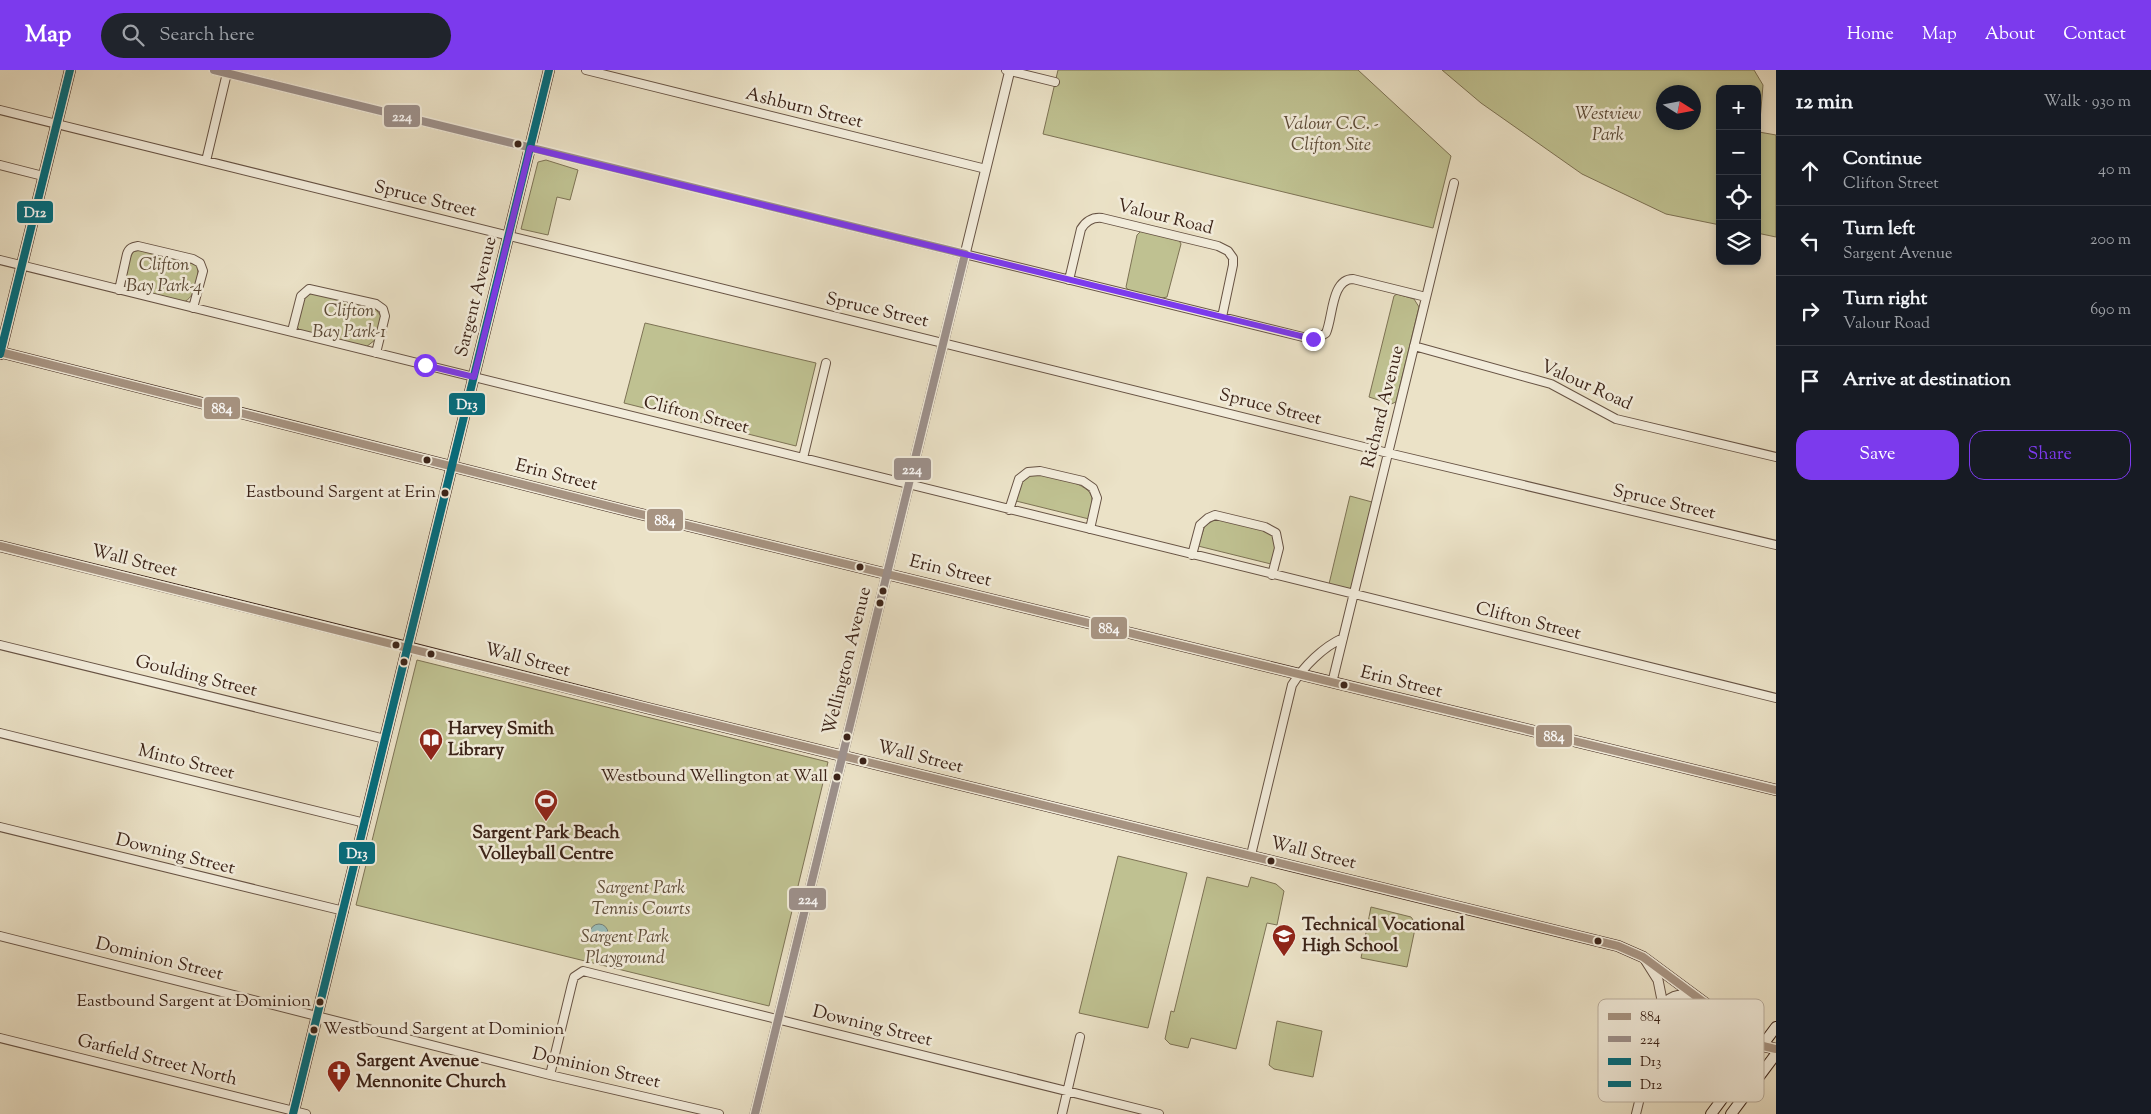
<!DOCTYPE html>
<html lang="en">
<head>
<meta charset="utf-8">
<style>
  :root { --surface:#171b24; --page:#20242c; --text:#f1f3f6; --muted:#9ea1a6; --line:#363941; --accent:#7c3aed }
  body { margin:0; font-family:"Sorts Mill Goudy",serif; background:var(--page); color:var(--text) }
  .controls { position:absolute; right:15px; top:15px; display:grid; overflow:hidden; border-radius:10px; box-shadow:0 2px 8px #0003 }
  .controls button { width:45px; height:45px; display:grid; place-items:center; padding:0; border:0; border-bottom:1px solid var(--line); background:var(--surface); color:var(--text); font:25px sans-serif }
  .compass { position:absolute; left:1656px; top:15px; width:45px; height:45px; border-radius:50%; background:var(--surface); box-shadow:0 2px 8px #0003; rotate:101deg }
  .stop { position:absolute; width:15px; height:15px; margin:-11px; border:4px solid #7c3aed; border-radius:50%; background:#fff }
  .stop.end { background:#7c3aed; border-color:#fff; box-shadow:0 1px 5px #0008 }
  .list { margin:0; padding:0; list-style:none }
  h2 { display:flex; justify-content:space-between; align-items:center; height:65px; margin:0; padding:0 20px; font-size:21px }
  h2 small { font-size:16px; font-weight:400; color:var(--muted) }
  .list li { display:grid; grid-template-columns:32px 1fr auto; gap:15px; align-items:center; box-sizing:border-box; height:70px; padding:0 20px; border-top:1px solid var(--line) }
  .list b { display:block; font-size:19px; white-space:nowrap }
  .list p { margin:0; font-size:16px; white-space:nowrap; color:var(--muted) }
  .list em { font-size:16px; font-style:normal; color:var(--muted) }
  .actions { display:flex; gap:10px; padding:15px 20px }
  .actions a { flex:1; padding:11px 0; border:1px solid var(--accent); border-radius:15px; text-align:center; font-size:18px; color:var(--accent) }
  .actions .main { background:var(--accent); color:#fff }
  .icon { flex:none; width:28px; height:28px; fill:none; stroke:currentColor; stroke-width:2; stroke-linecap:round; stroke-linejoin:round }
  .map { position:relative; flex:none; width:1776px; height:1044px; overflow:hidden }
  header { display:flex; align-items:center; gap:30px; box-sizing:border-box; height:70px; padding:0 25px; background:var(--accent); color:#fff }
  header strong { font-size:24px }
  nav { display:flex; gap:28px; margin-inline-start:auto; font-size:18px }
  .search { width:350px; height:45px; background:var(--page); display:flex; align-items:center; gap:12px; box-sizing:border-box; padding:0 18px; border-radius:28px; color:var(--muted); font-size:19px }
  main { display:flex }
  aside { flex:1; background:var(--surface) }
  .map>svg:first-child { display:block }
</style>
</head>
<body>
<header>
<strong>Map</strong>
<div class="search"><svg class="icon" aria-label="search" viewBox="0 0 24 24"><circle cx="10" cy="10" r="6"/><path d="M15 15l6 6"/></svg>Search here</div>
<nav><a>Home</a><a>Map</a><a>About</a><a>Contact</a></nav>
</header>
<main>
<div class="map">
<svg width="1776" height="1044" viewBox="0 0 1776 1044">
  <rect width="100%" height="100%" fill="#ebe2c7"/>
  <filter id="stains"><feTurbulence type="fractalNoise" baseFrequency=".004" numOctaves="4"/><feColorMatrix values="0 0 0 0 .2 0 0 0 0 .09 0 0 0 0 .02 0 0 0 .5 -.17"/></filter>
  <radialGradient id="worn" r=".72"><stop offset=".6" stop-color="#630" stop-opacity="0"/><stop offset="1" stop-color="#630" stop-opacity=".3"/></radialGradient>
  <path fill="#bfc191" stroke="#7d7254" fill-rule="evenodd" d="M1058,0H1358L1451,86L1433,158L1043,64Z
    M1442,0H1754L1763,15L1759,62L1776,65V167L1757,163V19H1720V155L1666,144L1582,104L1481,33ZM1694,22V52H1664V22Z
    M546,90L578,100L570,130L557,127L548,165L521,159L538,92Z
    M1141,161L1179,170L1181,174L1167,227L1162,228L1128,220L1126,217L1137,165Z
    M141,180L197,195C200,206 195,229 183,232L131,219L126,216C123,206 128,189 134,181Z
    M309,223L374,237L381,246L375,270L366,277L300,260L297,257L304,226Z
    M1397,224L1414,229L1419,237L1396,332L1391,334L1369,327L1394,226Z
    M645,253L816,293L796,376L624,333Z
    M1032,404C1046,404 1086,412 1091,425C1094,432 1090,442 1089,449L1016,431L1021,413Z
    M1350,426L1372,432L1351,519L1329,514Z
    M1217,449C1231,452 1270,456 1275,470C1277,478 1273,487 1271,494L1198,476L1205,455Z
    M417,590L828,692L769,936L356,835Z
    M1118,786L1187,803L1148,958L1079,943Z
    M1207,807L1248,817L1251,807L1276,814L1284,821L1277,855L1267,853L1236,979L1191,968L1188,978L1170,974L1165,969L1171,941L1174,942Z
    M1371,837L1411,847L1416,854L1407,897L1361,888Z
    M1277,951L1322,961L1313,1007L1274,999L1269,995Z"/>
  <path fill="#99bdba" stroke="#737f79" d="M590 863a9 9 0 1 1 18 0a9 9 0 1 1-18 0Z"/>
  <g fill="none" stroke-linecap="round" stroke-linejoin="round">
    <g stroke="#675344" stroke-width="10">
      <path id="minor" d="M214,0L1307,268H1318L1326,263C1333,248 1331,209 1353,209L1426,227
        M586,0L986,99
        M1006,0L1055,12
        M0,40L1388,383L1776,475
        M206,91L227,3
        M0,95L43,106
        M0,190L1776,628
        M1069,210L1081,159C1086,151 1093,147 1102,148L1218,176L1228,181L1233,188V195L1222,247
        M119,220L127,184C129,178 132,177 138,176L193,189L200,193L203,201L193,238
        M292,261L301,226L309,219L376,234L383,239L385,246L376,283
        M1414,276L1551,314L1616,349L1776,387
        M803,388L826,293
        M1009,440L1019,409L1028,402L1040,401L1083,411L1093,418L1097,428L1090,459
        M1192,485L1200,455L1208,448L1215,445L1265,457L1276,463L1279,478L1272,505
        M0,575L385,669
        M1332,613L1454,113
        M0,663L365,753
        M0,757L344,841
        M1251,785L1292,615C1304,596 1323,577 1343,568
        M0,866L550,1005L719,1044
        M0,968L306,1044
        M550,1005L572,914L574,907L583,901L1159,1044
        M1062,1044L1080,967
        M1636,1044L1663,935"/>
    </g>
    <g stroke="#675344" stroke-width="11">
      <path id="tertiary" d="M1646,891L1658,910L1663,935
        M1663,935C1673,923 1682,924 1696,927
        M755,1044L1010,0"/>
    </g>
    <g stroke="#3b2318" stroke-width="12">
      <path id="secondary" d="M0,282L632,442L1776,720
        M0,284L70,0
        M0,476L408,577L647,638L1618,876L1643,887L1763,976L1776,979
        M1737,959V963L1746,981V998
        M293,1044L549,0
        M1711,1044L1776,957
        M1731,1044L1776,984"/>
    </g>
    <use href="#minor" stroke="#f2ecdb" stroke-width="8"/>
    <use href="#tertiary" stroke="#f2ecdb" stroke-width="9"/>
    <use href="#secondary" stroke="#f2ecdb" stroke-width="10"/>
    <g stroke="#f2ecdb" stroke-width="11">
      <path id="bus-1" d="M0,282L632,442L1776,720
        M0,476L647,638L1618,876L1643,887L1763,976L1776,979"/>
    </g>
    <g stroke="#f2ecdb" stroke-width="11">
      <path id="bus-2" d="M214,0L965,184
        M755,1044L965,184"/>
    </g>
    <g stroke="#f2ecdb" stroke-width="11">
      <path id="bus-3" d="M293,1044L549,0"/>
    </g>
    <g stroke="#f2ecdb" stroke-width="11">
      <path id="bus-4" d="M0,284L70,0"/>
    </g>
    <use href="#bus-1" stroke="#a79482" stroke-width="8"/>
    <use href="#bus-2" stroke="#9d918c" stroke-width="8"/>
    <use href="#bus-3" stroke="#026c7e" stroke-width="8"/>
    <use href="#bus-4" stroke="#026c7e" stroke-width="8"/>
  </g>
  <g fill="none" stroke-linecap="round" stroke-linejoin="round">
    <path stroke="#7c3aed" stroke-width="6" d="M425,295L474,307L530,78L1313,269"/>
  </g>
  <defs>
    <g id="library-pin" transform="scale(1.25)"><path d="M0 17L-7.5 6A9.5 9.5 0 1 1 7.5 6Z" fill="#8f2418" stroke="#f2ecdb"/><path d="M-6-4Q-3-5.5-.7-3.5V5Q-3 3-6 4ZM6-4Q3-5.5 .7-3.5V5Q3 3 6 4Z" fill="#fff"/></g>
    <g id="stadium-pin" transform="scale(1.25)"><path d="M0 17L-7.5 6A9.5 9.5 0 1 1 7.5 6Z" fill="#8f2418" stroke="#f2ecdb"/><path d="M0-5a6.5 5 0 1 0 0 10a6.5 5 0 1 0 0-10ZM-3.5-1.8h7v3.6h-7Z" fill="#fff"/></g>
    <g id="school-pin" transform="scale(1.25)"><path d="M0 17L-7.5 6A9.5 9.5 0 1 1 7.5 6Z" fill="#8f2418" stroke="#f2ecdb"/><path d="M0-5L7-2L0 1L-7-2ZM-4 1L0 2.5L4 1V4Q0 6-4 4Z" fill="#fff"/></g>
    <g id="church-pin" transform="scale(1.25)"><path d="M0 17L-7.5 6A9.5 9.5 0 1 1 7.5 6Z" fill="#8f2418" stroke="#f2ecdb"/><path d="M-1.2-6h2.4v3.5h3.3v2.4h-3.3V6h-2.4V-.1h-3.3v-2.4h3.3Z" fill="#fff"/></g>
  </defs>
  <g fill-rule="evenodd">
    <use href="#library-pin" x="431" y="670"/>
    <use href="#stadium-pin" x="546" y="731"/>
    <use href="#school-pin" x="1284" y="866"/>
    <use href="#church-pin" x="339" y="1002"/>
  </g>
  <g fill="#3b2318" stroke="#f2ecdb" stroke-width="2">
    <circle cx="518" cy="74" r="4.5"/>
    <circle cx="427" cy="390" r="4.5"/>
    <circle cx="445" cy="423" r="4.5"/>
    <circle cx="860" cy="497" r="4.5"/>
    <circle cx="883" cy="521" r="4.5"/>
    <circle cx="880" cy="533" r="4.5"/>
    <circle cx="396" cy="575" r="4.5"/>
    <circle cx="431" cy="584" r="4.5"/>
    <circle cx="404" cy="592" r="4.5"/>
    <circle cx="1344" cy="615" r="4.5"/>
    <circle cx="847" cy="667" r="4.5"/>
    <circle cx="863" cy="691" r="4.5"/>
    <circle cx="837" cy="707" r="4.5"/>
    <circle cx="1271" cy="791" r="4.5"/>
    <circle cx="1598" cy="871" r="4.5"/>
    <circle cx="320" cy="932" r="4.5"/>
    <circle cx="314" cy="960" r="4.5"/>
  </g>
  <g text-anchor="middle" dominant-baseline="central" stroke-width="5" stroke-linejoin="round" paint-order="stroke">
    <g font-size="17" fill="#3b2318" stroke="#f2ecdb" text-anchor="end">
      <text x="436" y="423">Eastbound Sargent at Erin</text>
      <text x="828" y="707">Westbound Wellington at Wall</text>
      <text x="311" y="932">Eastbound Sargent at Dominion</text>
      <text x="323" y="960" text-anchor="start">Westbound Sargent at Dominion</text>
    </g>
    <g font-size="18" fill="#3b2318" stroke="#f2ecdb">
      <text transform="translate(804 39) rotate(14)">Ashburn Street</text>
      <text transform="translate(425 130) rotate(14)">Spruce Street</text>
      <text transform="translate(1165 148) rotate(14)">Valour Road</text>
      <text transform="translate(477 227) rotate(-76)">Sargent Avenue</text>
      <text transform="translate(877 241) rotate(13)">Spruce Street</text>
      <text transform="translate(1586 316) rotate(24)">Valour Road</text>
      <text transform="translate(1384 337) rotate(-76)">Richard Avenue</text>
      <text transform="translate(1270 338) rotate(14)">Spruce Street</text>
      <text transform="translate(696 346) rotate(14)">Clifton Street</text>
      <text transform="translate(556 406) rotate(14)">Erin Street</text>
      <text transform="translate(1664 433) rotate(13)">Spruce Street</text>
      <text transform="translate(134 492) rotate(14)">Wall Street</text>
      <text transform="translate(950 502) rotate(14)">Erin Street</text>
      <text transform="translate(1528 552) rotate(14)">Clifton Street</text>
      <text transform="translate(527 591) rotate(15)">Wall Street</text>
      <text transform="translate(848 591) rotate(-76)">Wellington Avenue</text>
      <text transform="translate(196 607) rotate(14)">Goulding Street</text>
      <text transform="translate(1401 613) rotate(14)">Erin Street</text>
      <text transform="translate(920 688) rotate(14)">Wall Street</text>
      <text transform="translate(186 693) rotate(14)">Minto Street</text>
      <text transform="translate(1313 784) rotate(14)">Wall Street</text>
      <text transform="translate(175 785) rotate(14)">Downing Street</text>
      <text transform="translate(159 890) rotate(14)">Dominion Street</text>
      <text transform="translate(872 957) rotate(14)">Downing Street</text>
      <text transform="translate(157 991) rotate(14)">Garfield Street North</text>
      <text transform="translate(596 999) rotate(13)">Dominion Street</text>
    </g>
    <g font-size="18" font-style="italic" fill="#5c4a36" stroke="#f2ecdb">
      <text x="1608" y="45">Westview<tspan x="1608" dy="21">Park</tspan></text>
      <text x="1331" y="55">Valour C.C. -<tspan x="1331" dy="21">Clifton Site</tspan></text>
      <text x="164" y="196">Clifton<tspan x="164" dy="21">Bay Park-4</tspan></text>
      <text x="349" y="242">Clifton<tspan x="349" dy="21">Bay Park-1</tspan></text>
      <text x="641" y="819">Sargent Park<tspan x="641" dy="21">Tennis Courts</tspan></text>
      <text x="625" y="868">Sargent Park<tspan x="625" dy="21">Playground</tspan></text>
    </g>
    <g font-size="18" font-weight="bold" fill="#3b2318" stroke="#f2ecdb" text-anchor="start">
      <text x="448" y="660">Harvey Smith<tspan x="448" dy="21">Library</tspan></text>
      <text x="546" y="764" text-anchor="middle">Sargent Park Beach<tspan x="546" dy="21">Volleyball Centre</tspan></text>
      <text x="1302" y="856">Technical Vocational<tspan x="1302" dy="21">High School</tspan></text>
      <text x="356" y="992">Sargent Avenue<tspan x="356" dy="21">Mennonite Church</tspan></text>
    </g>
  </g>
  <rect x="1598" y="929" width="166" height="103" rx="8" fill="#f2ecdb" stroke="#bbb0a0" stroke-width="1"/>
  <rect x="1608" y="943" width="23" height="7" fill="#a79482"/>
  <rect x="1608" y="966" width="23" height="6" fill="#9d918c"/>
  <rect x="1608" y="988" width="23" height="7" fill="#026c7e"/>
  <rect x="1608" y="1011" width="23" height="6" fill="#026c7e"/>
  <g font-size="14" fill="#3b2318">
    <text x="1640" y="951">884</text>
    <text x="1640" y="974">224</text>
    <text x="1640" y="996">D13</text>
    <text x="1640" y="1019">D12</text>
  </g>
  <g stroke="#f2ecdb" stroke-width="2">
    <rect x="383" y="34" width="38" height="24" rx="5" fill="#9d918c"/>
    <rect x="16" y="130" width="38" height="24" rx="5" fill="#026c7e"/>
    <rect x="448" y="322" width="38" height="24" rx="5" fill="#026c7e"/>
    <rect x="203" y="326" width="38" height="24" rx="5" fill="#a79482"/>
    <rect x="893" y="387" width="39" height="24" rx="5" fill="#9d918c"/>
    <rect x="646" y="438" width="38" height="24" rx="5" fill="#a79482"/>
    <rect x="1090" y="546" width="38" height="24" rx="5" fill="#a79482"/>
    <rect x="1535" y="654" width="38" height="24" rx="5" fill="#a79482"/>
    <rect x="338" y="771" width="38" height="24" rx="5" fill="#026c7e"/>
    <rect x="788" y="817" width="39" height="24" rx="5" fill="#9d918c"/>
  </g>
  <g font-size="14" text-anchor="middle" font-weight="bold" fill="#fff">
    <text x="402" y="51">224</text>
    <text x="35" y="147">D12</text>
    <text x="467" y="339">D13</text>
    <text x="222" y="343">884</text>
    <text x="912" y="404">224</text>
    <text x="665" y="455">884</text>
    <text x="1109" y="563">884</text>
    <text x="1554" y="671">884</text>
    <text x="357" y="788">D13</text>
    <text x="808" y="834">224</text>
  </g>
  <rect width="100%" height="100%" filter="url(#stains)"/>
  <rect width="100%" height="100%" fill="url(#worn)"/>
</svg>
<div class="controls">
<button>+</button>
<button>−</button>
<button><svg class="icon" aria-label="locate" viewBox="0 0 24 24"><circle cx="12" cy="12" r="6"/><path d="M12 2v4M12 18v4M2 12h4M18 12h4"/></svg></button>
<button><svg class="icon" aria-label="layers" viewBox="0 0 24 24"><path d="M12 4l9 5-9 5-9-5zM3 14l9 5 9-5"/></svg></button>
</div>
<svg class="compass" viewBox="-18 -18 36 36"><path d="M0-13l5 13h-10z" fill="#e53935"/><path d="M0 13l5-13h-10z" fill="#9ea1a6"/></svg>
<div class="stop" style="left:425px;top:295px"></div>
<div class="stop end" style="left:1313px;top:269px"></div>
</div>
<aside>
<h2>12 min<small>Walk · 930 m</small></h2>
<ul class="list">
<li><svg class="icon" aria-label="ahead" viewBox="0 0 24 24"><path d="M12 20V5M6 11l6-6 6 6"/></svg><div><b>Continue</b><p>Clifton Street</p></div><em>40 m</em></li>
<li><svg class="icon" aria-label="left" viewBox="0 0 24 24"><path d="M17 20v-9H6M10 6l-5 5 5 5"/></svg><div><b>Turn left</b><p>Sargent Avenue</p></div><em>200 m</em></li>
<li><svg class="icon" aria-label="right" viewBox="0 0 24 24"><path d="M7 20v-9h11M14 6l5 5-5 5"/></svg><div><b>Turn right</b><p>Valour Road</p></div><em>690 m</em></li>
<li><svg class="icon" aria-label="arrive" viewBox="0 0 24 24"><path d="M6 21V4h12l-3 4 3 4H6"/></svg><div><b>Arrive at destination</b></div></li>
</ul>
<div class="actions"><a class="main">Save</a><a>Share</a></div>
</aside>
</main>
</body>
</html>
